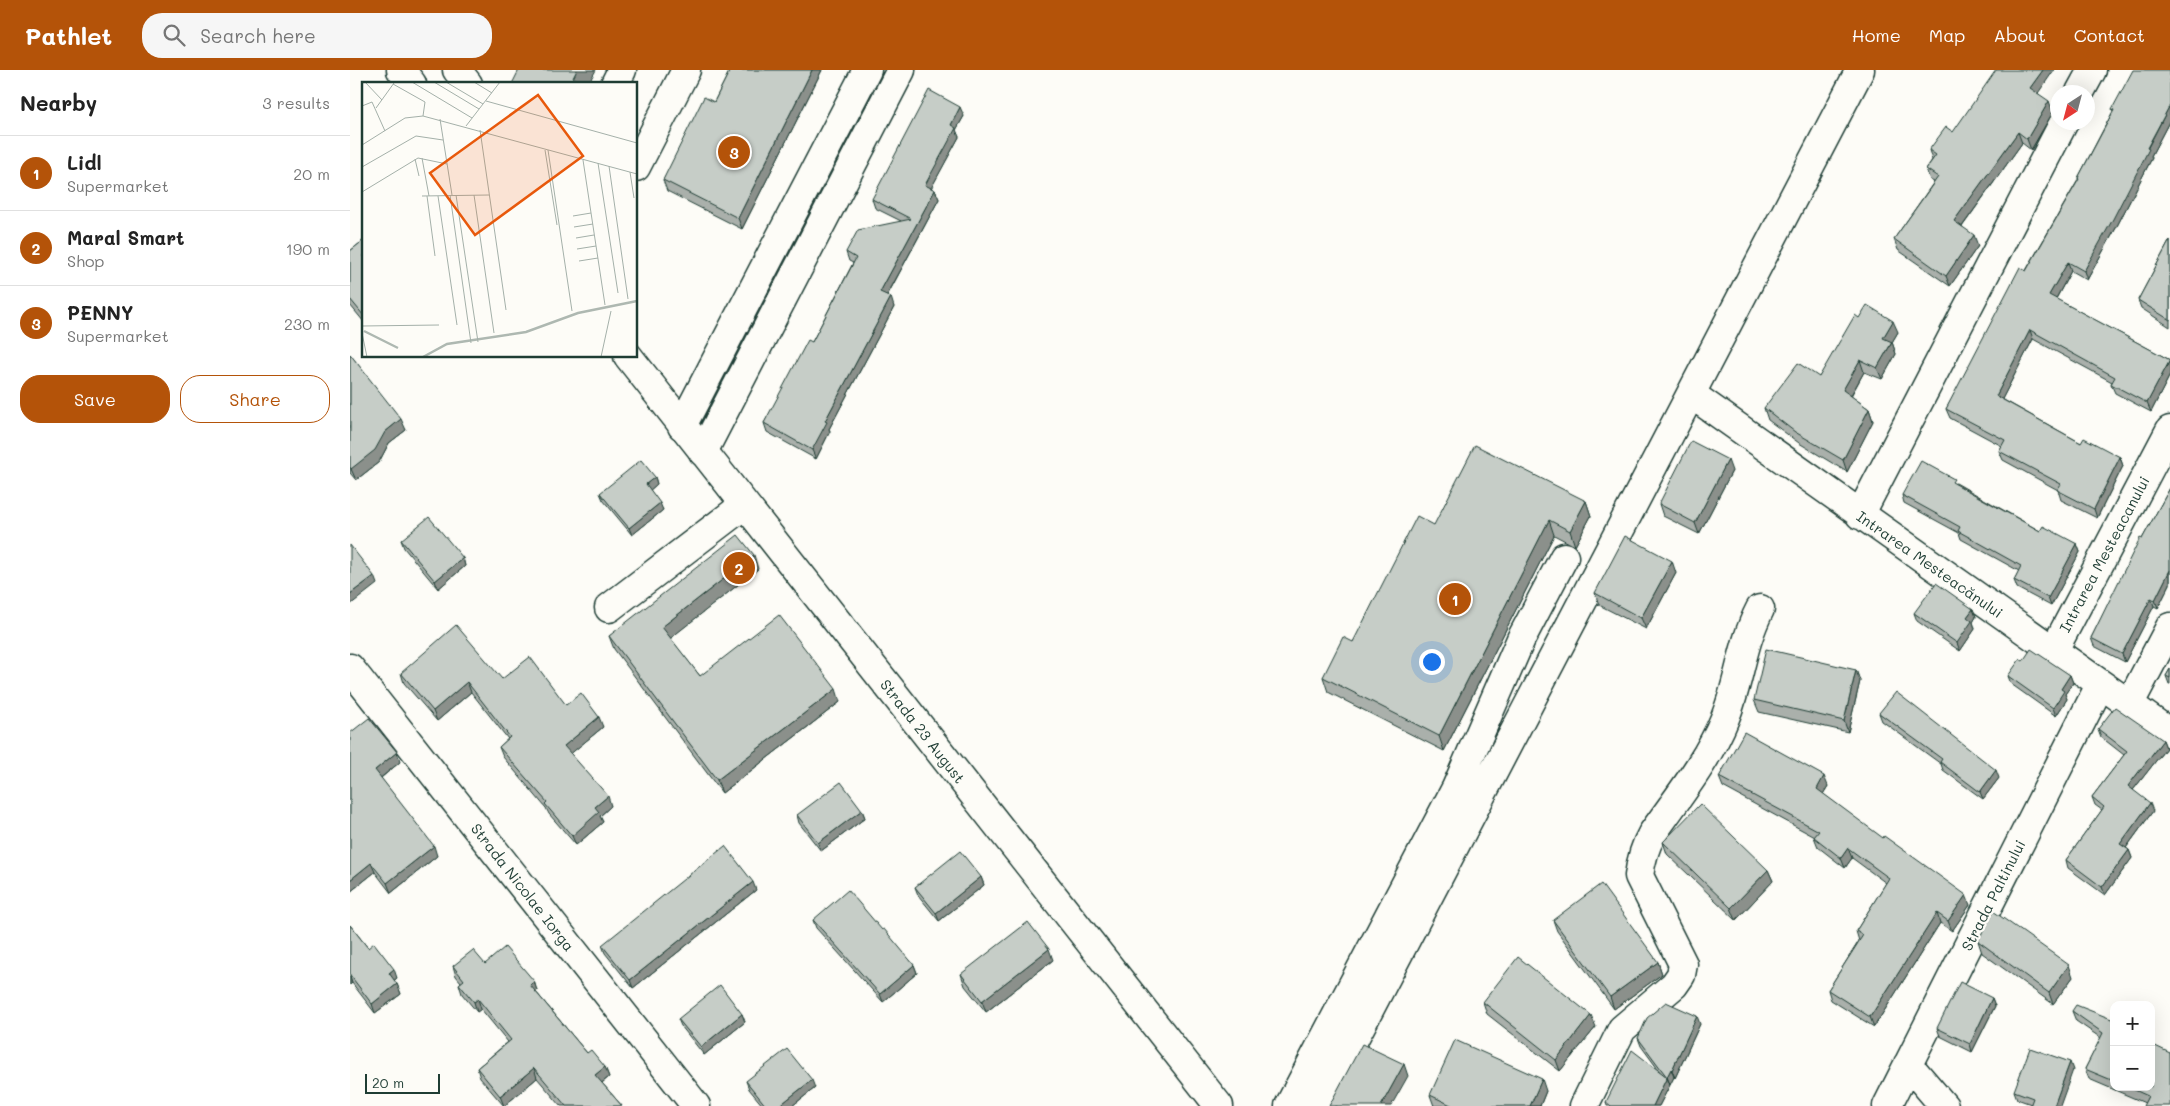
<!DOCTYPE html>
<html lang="en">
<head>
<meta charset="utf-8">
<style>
  :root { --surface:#fff; --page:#f6f6f6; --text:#222; --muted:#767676; --line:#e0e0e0; --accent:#b45309 }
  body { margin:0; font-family:Mali,sans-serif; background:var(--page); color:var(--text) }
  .controls { position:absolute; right:15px; bottom:15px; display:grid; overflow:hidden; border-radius:10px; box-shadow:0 5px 20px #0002 }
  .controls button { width:45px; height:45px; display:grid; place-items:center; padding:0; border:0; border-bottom:1px solid var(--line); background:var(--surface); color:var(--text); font:25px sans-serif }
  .compass { position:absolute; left:1700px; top:15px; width:45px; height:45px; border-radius:50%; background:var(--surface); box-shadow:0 5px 20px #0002; rotate:216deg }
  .scale { position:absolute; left:15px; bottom:12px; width:75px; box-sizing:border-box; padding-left:5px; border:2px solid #1f3d34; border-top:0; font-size:14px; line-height:18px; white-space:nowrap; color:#1f3d34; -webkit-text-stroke:4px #fdfcf7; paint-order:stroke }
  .you { position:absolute; left:1081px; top:591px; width:18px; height:18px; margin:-12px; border:4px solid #fff; border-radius:50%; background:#1a73e8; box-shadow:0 0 0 8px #1a73e833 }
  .badge { display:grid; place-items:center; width:32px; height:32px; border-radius:50%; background:var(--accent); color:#fff; font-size:16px; font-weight:700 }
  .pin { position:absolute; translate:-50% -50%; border:2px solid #fff; box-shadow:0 1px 5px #0006 }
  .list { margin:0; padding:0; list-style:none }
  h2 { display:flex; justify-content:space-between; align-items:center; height:65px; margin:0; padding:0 20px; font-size:21px }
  h2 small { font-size:16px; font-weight:400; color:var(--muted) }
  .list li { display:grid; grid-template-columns:32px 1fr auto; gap:15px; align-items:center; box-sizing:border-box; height:75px; padding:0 20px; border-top:1px solid var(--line) }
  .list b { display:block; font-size:19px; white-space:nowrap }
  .list p { margin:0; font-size:16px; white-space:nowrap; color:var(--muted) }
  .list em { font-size:16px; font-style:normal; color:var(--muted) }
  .actions { display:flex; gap:10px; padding:15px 20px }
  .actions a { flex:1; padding:11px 0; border:1px solid var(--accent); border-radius:20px; text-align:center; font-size:18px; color:var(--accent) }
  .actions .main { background:var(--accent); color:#fff }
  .icon { flex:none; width:28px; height:28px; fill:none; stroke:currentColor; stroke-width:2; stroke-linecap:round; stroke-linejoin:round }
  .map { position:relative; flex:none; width:1820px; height:1036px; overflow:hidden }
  header { display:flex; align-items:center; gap:30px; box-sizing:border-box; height:70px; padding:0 25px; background:var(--accent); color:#fff }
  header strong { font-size:24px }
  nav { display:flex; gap:28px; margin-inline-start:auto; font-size:18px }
  .search { width:350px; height:45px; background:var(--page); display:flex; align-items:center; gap:12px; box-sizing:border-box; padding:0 18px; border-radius:20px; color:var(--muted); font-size:19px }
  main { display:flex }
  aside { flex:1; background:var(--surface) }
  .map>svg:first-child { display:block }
</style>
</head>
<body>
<header>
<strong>Pathlet</strong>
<div class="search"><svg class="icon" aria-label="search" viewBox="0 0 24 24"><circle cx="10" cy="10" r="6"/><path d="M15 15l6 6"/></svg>Search here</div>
<nav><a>Home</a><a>Map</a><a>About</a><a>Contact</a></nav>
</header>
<main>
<aside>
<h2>Nearby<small>3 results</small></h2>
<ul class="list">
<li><span class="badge">1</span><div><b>Lidl</b><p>Supermarket</p></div><em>20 m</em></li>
<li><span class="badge">2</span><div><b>Maral Smart</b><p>Shop</p></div><em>190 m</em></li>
<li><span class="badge">3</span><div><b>PENNY</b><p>Supermarket</p></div><em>230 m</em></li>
</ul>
<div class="actions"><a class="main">Save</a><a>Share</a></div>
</aside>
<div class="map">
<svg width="1820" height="1036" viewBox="0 0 1820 1036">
  <rect width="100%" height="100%" fill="#fdfcf7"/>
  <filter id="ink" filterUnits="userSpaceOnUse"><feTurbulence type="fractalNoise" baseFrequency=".02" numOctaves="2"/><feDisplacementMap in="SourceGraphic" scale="10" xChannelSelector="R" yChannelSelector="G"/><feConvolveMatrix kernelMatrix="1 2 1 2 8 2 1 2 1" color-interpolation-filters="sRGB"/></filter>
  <g filter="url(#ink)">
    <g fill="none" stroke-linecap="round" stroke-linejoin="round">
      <g stroke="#1f3d34" stroke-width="31">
        <path id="minor" d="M107,0L118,14
          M265,14L272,0
          M1730,22L1742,0
          M286,97L336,0
          M1341,324L1820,663
          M332,356L517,0
          M353,382L551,0
          M1510,445L1714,52
          M259,538L394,435
          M1703,582L1820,360
          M0,598L346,1036
          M1779,635L1820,557
          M1558,994L1594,1036
          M939,1036L1106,718L1171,569L1214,487
          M969,1036L1510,0
          M1234,1036L1272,959L1324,915L1331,905L1333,894L1289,806C1291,790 1294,778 1302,764C1328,727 1358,690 1375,648C1390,611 1391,576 1410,539
          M1537,1036L1750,615"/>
      </g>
      <g stroke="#1f3d34" stroke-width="31">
        <path id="major" d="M51,0L62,14
          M278,286L869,1036"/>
      </g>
      <use href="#minor" stroke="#fdfcf7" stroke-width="28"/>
      <use href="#major" stroke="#fdfcf7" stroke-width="28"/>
    </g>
    <path fill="#aab0ab" stroke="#1f3d34" d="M380,0H472L392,159L317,121L313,110L364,32Z
      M1820,0V50L1801,86L1802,88L1766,158L1737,210L1721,201L1706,229L1820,290V305L1801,342L1765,323L1761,314L1762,312L1683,269L1652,329L1731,373L1770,387L1773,396L1747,448L1711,430L1708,420L1653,390L1649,381L1652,376L1600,348L1596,339L1728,110V108L1763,41L1762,39Z
      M1688,23L1703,42L1681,80L1672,73L1612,157L1628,176L1600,216L1548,180L1544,169L1584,112L1580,110L1576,99L1582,90L1579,80L1603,62Z
      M614,46L606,60L609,67L581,118L585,120L589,129L537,226L544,237L479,359L480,361L466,389L417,362L414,353L462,272L503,193L499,191L496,182L551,151L525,138L522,129Z
      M14,170V252L0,235V181Z
      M1820,170V257L1791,238L1788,230Z
      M1509,248L1548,262L1542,272L1546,284L1532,309L1514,302L1501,326L1519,339L1523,351L1497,402L1449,373L1418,350L1414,338L1469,307Z
      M0,284L56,360L39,373L29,392L6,410L0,403Z
      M1382,401L1349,464L1313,446L1309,434Z
      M305,407L307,414L300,420L313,440L282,465L253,430L250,423Z
      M1606,413L1690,461L1727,474L1730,482L1701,536L1667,518L1664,510L1669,501L1611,469L1609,463L1554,433L1552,425Z
      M1820,418V514L1808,538L1804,536L1775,592L1744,576L1741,568L1792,469Z
      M1236,431L1241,446L1225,476L1204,465L1094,681L978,622L973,607L1003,572L1084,455Z
      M51,470L113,488L115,496L88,519L54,478Z
      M408,499L320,568L350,606L490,632L372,723L264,579L259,566Z
      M1326,503L1296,559L1249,535L1245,523Z
      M1623,539L1626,547L1623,552L1625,559L1610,581L1567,551L1564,543Z
      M1673,591L1720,605L1723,613L1715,624L1717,629L1706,646L1661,614L1658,606Z
      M1820,599V614H1819L1816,606Z
      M1506,600L1510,611L1498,662L1409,642L1404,630Z
      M51,603L152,609L216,635L253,657L220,684L261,736L250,746L253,752L226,775L199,744L196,738L153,687L149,677L158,669L121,622L87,651L54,613Z
      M1529,643L1649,708L1633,729L1593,700L1591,694L1532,651Z
      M1748,659L1813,670L1816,678L1783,720L1803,741L1776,778L1779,780L1782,788L1755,825L1718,798L1716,790L1752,740L1745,735L1742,727L1774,685L1751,667Z
      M0,663L50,692L31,708L87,786L41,823L25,802L0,822Z
      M1369,707L1478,716L1473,724L1620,835L1602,861L1590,853L1524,957L1481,930L1478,920L1509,871L1506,861L1536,813L1502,788L1495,798L1468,777L1464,767H1465L1373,717Z
      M512,740L515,748L471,781L449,753L447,745Z
      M1313,772L1418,800L1423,811L1386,850L1317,784Z
      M631,807L634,815L589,851L568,825L565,817Z
      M406,820L283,918L255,883L252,875Z
      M463,850L532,860L564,895L567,903L533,932L466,858Z
      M1203,850L1308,892L1312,904L1264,939L1207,861Z
      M0,855L18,878L47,908L44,911L47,914L51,924L25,943L2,913L0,915Z
      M1628,871L1723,907L1703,934L1632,883Z
      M703,890L636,942L615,916L611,904Z
      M135,894L184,911L187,921L186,922L237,983L255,997L259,1007L252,1013L272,1036H211L187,1008L154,1036L130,1008L127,998L158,972L131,939L127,942L112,924L109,914L111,912L106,906L103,896Z
      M1642,928L1645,936L1622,982L1590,966L1587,958Z
      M1133,932L1246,957L1210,1001L1137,944Z
      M1722,941L1764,950V1017H1801L1820,983L1795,1033L1739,1009L1735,999L1751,968L1726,951Z
      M392,944L395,952L354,985L331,956L328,949Z
      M1350,954L1325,1008L1324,1007L1309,1036H1257L1256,1032L1310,1002L1291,976L1288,968Z
      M1723,1000L1681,1034L1667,1029L1664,1021Z
      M396,1011L465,1018L442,1036H413L399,1019Z
      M1196,1021L1190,1036H1084L1080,1025Z"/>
    <path fill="#8b908b" stroke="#1f3d34" d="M227,0H246L238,14H225L223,8Z
      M462,0H472L392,159L388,148Z
      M1693,0H1704L1684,29L1680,18Z
      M1699,31L1703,42L1681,80L1677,69Z
      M1820,35V50L1801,86L1802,88L1766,158L1737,210L1734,201Z
      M610,37L614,46L606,60L609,67L578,124L575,115L601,55Z
      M1668,62L1672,73L1608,162L1604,151Z
      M585,120L589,129L534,231L530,222Z
      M1624,165L1628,176L1600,216L1596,206Z
      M1718,192L1721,201L1703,234L1699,225Z
      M541,227L544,237L479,359L480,361L466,389L462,380L475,351Z
      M1543,251L1548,262L1538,279L1533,268Z
      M1680,260L1683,269L1649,335L1646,326Z
      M1542,272L1546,284L1532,309L1527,298Z
      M1510,290L1514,302L1497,332L1493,320Z
      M1820,290V305L1801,342L1797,333Z
      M1519,339L1523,351L1497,402L1493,390Z
      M51,349L56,360L39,373L29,392L6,410L1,399L35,362Z
      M1770,387L1773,396L1747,448L1744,439Z
      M1378,390L1382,401L1349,464L1345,453Z
      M305,407L307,414L298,422L296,414Z
      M1236,431L1241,446L1225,476L1220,461Z
      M310,433L313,440L282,465L279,458Z
      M1199,450L1204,465L1094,681L1089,666Z
      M1727,474L1730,482L1701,536L1698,528Z
      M404,485L408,499L317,571L312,557Z
      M113,488L115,496L88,519L85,511Z
      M1322,491L1326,503L1296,559L1291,548Z
      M1820,500V514L1808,538L1805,530Z
      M24,506L27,514L0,535V524Z
      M1801,528L1804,536L1775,592L1772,584Z
      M1623,539L1626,547L1623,552L1625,559L1610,581L1607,573L1617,547Z
      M1506,600L1510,611L1498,662L1494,651Z
      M1720,605L1723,613L1715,624L1717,629L1706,646L1703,638L1711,619Z
      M117,612L121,622L87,651L83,641Z
      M486,619L490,632L372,723L367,710Z
      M249,647L253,657L218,686L214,676Z
      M1813,670L1816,678L1780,724L1778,716Z
      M47,682L50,692L28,710L25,700Z
      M1646,700L1649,708L1633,729L1630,722Z
      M1474,706L1478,716L1470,729L1467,719Z
      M258,726L261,736L250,746L253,752L226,775L222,766L245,737Z
      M1800,733L1803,741L1773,782L1770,774Z
      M512,740L515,748L471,781L468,773Z
      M84,776L87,786L41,823L37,813Z
      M1498,778L1502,788L1495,798L1491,788Z
      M1779,780L1782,788L1755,825L1752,817Z
      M21,793L25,802L0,822V810Z
      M1418,800L1423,811L1386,850L1381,838Z
      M631,807L634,815L589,851L586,843Z
      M403,812L406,820L283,918L280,910Z
      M1616,825L1620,835L1602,861L1598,851Z
      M1587,843L1590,853L1524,957L1520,947Z
      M699,879L703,890L636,942L632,931Z
      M1308,892L1312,904L1264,939L1260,927Z
      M564,895L567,903L533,932L530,924Z
      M1719,895L1723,907L1703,934L1699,923Z
      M44,899L47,908L42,912L39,903Z
      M0,907L2,913L0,915Z
      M184,911L187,921L183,925L180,915Z
      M47,914L51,924L25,943L22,934Z
      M1642,928L1645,936L1622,982L1620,974Z
      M128,929L131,939L127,942L124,932Z
      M392,944L395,952L354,985L351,977Z
      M1241,945L1246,957L1210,1001L1206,990Z
      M1347,946L1350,954L1325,1008L1322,1000Z
      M1720,992L1723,1000L1710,1036H1704Z
      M1054,994L1058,1006L1041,1036H1031Z
      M255,997L259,1007L249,1015L245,1005Z
      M184,998L187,1008L154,1036L150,1026Z
      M1321,999L1324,1007L1320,1015L1317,1007Z
      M1317,1007L1320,1015L1309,1036H1303Z
      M1192,1009L1196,1021L1190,1036H1180Z
      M462,1010L465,1018L442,1036H429Z"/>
    <path fill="#c6cdc7" stroke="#1f3d34" d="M169,0H227L223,8L228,10L225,14H162Z
      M380,0H462L388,148L313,110L354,27L364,32Z
      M1646,0H1693L1680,18L1699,31L1677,69L1668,62L1604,151L1624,165L1596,206L1544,169L1588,107L1576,99L1586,85L1579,80L1596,57L1603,62Z
      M1783,0H1820V35L1797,78L1799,79L1763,149L1734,201L1718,192L1699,225L1820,290L1797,333L1761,314L1765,307L1680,260L1646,326L1731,373L1734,368L1770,387L1744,439L1707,420L1711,414L1649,381L1655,370L1596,339L1670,197L1676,201L1729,109L1728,108L1764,40L1762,39Z
      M579,20L610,37L601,55L606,58L575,115L585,120L530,222L541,227L475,351L477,352L462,380L414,353L458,270L462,272L506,188L496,182L508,160L561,149L522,129Z
      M14,170V246L0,229V181Z
      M1820,170V250L1788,230Z
      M1517,235L1543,251L1533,268L1542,272L1527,298L1510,290L1493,320L1519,339L1493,390L1445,362L1414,338L1448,293L1469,307L1505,245L1509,248Z
      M0,284L51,349L35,362L25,380L1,399L0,397Z
      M1341,371L1378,390L1345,453L1309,434Z
      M1125,375L1236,431L1220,461L1199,450L1089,666L973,607L993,567L1003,572L1067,446L1084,455Z
      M291,390L305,407L296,414L310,433L279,458L250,423Z
      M1571,391L1604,409L1602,412L1690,461L1693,456L1727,474L1698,528L1664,510L1671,496L1608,461L1610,457L1552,425Z
      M1820,418V500L1805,530L1801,528L1772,584L1741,568L1790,468L1792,469Z
      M79,447L113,488L85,511L51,470Z
      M388,465L404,485L312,557L350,606L429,545L486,619L367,710L259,566Z
      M1275,466L1322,491L1291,548L1245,523Z
      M0,475L24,506L0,524Z
      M1586,513L1623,539L1617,547L1622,551L1607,573L1564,543Z
      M106,555L152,609L180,587L216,635L231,623L249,647L214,676L258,726L245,737L249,742L222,766L195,734L197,732L149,677L160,667L117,612L83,641L51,603Z
      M1416,579L1506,600L1494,651L1404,630Z
      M1681,579L1720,605L1711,619L1714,621L1703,638L1658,606L1670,589L1673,591Z
      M1820,599V608L1816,606Z
      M1546,622L1646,700L1630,722L1590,692L1592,689L1529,643Z
      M1765,637L1813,670L1778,716L1800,733L1770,774L1779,780L1752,817L1716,790L1754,737L1742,727L1777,681L1748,659Z
      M19,648L47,682L25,700L84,776L37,813L21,793L0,810V663Z
      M1394,662L1474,706L1467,719L1533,768L1534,766L1616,825L1598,851L1587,843L1520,947L1478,920L1513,865L1506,861L1539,808L1498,778L1491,788L1464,767L1469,761L1369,707Z
      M491,712L512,740L468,773L447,745Z
      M1350,734L1418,800L1381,838L1313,772Z
      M375,776L403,812L280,910L252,875Z
      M610,781L631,807L586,843L565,817Z
      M1251,814L1308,892L1260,927L1203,850Z
      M498,820L532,860L534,859L564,895L530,924L463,850Z
      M1643,841L1719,895L1699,923L1628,871Z
      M678,852L699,879L632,931L611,904Z
      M0,855L18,878L24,873L44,899L39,903L47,914L22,934L0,905Z
      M155,877L184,911L180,915L237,983L241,980L255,997L245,1005L272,1036H216L184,998L150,1026L127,998L161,970L128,929L124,932L109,914L114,910L103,896L123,880L135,894Z
      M1168,887L1241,945L1206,990L1133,932Z
      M1610,912L1642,928L1620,974L1587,958Z
      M370,915L392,944L351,977L328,949Z
      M1316,932L1347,946L1322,1000L1321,999L1317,1007L1288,968L1297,948Z
      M1726,935L1764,950V1011L1735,999L1753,963L1722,941Z
      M1105,970L1192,1009L1180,1036H1103L1080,1025Z
      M1012,974L1054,994L1031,1036H979Z
      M1801,974L1820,983V1036H1793L1798,1026L1778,1017H1801Z
      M1680,978L1720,992L1704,1036H1680L1683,1028L1664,1021Z
      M437,979L462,1010L429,1036H416L396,1011Z
      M1282,980L1317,1007L1303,1036H1261L1256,1032Z"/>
  </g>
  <g text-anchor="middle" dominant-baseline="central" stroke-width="4.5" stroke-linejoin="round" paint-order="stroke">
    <g font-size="15" fill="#1f3d34" stroke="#fdfcf7">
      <text transform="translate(1754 484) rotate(-62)">Intrarea Mesteacanului</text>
      <text transform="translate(1580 494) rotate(35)">Intrarea Mesteacănului</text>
      <text transform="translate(573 661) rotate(52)">Strada 23 August</text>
      <text transform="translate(173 817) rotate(52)">Strada Nicolae Iorga</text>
      <text transform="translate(1643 825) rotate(-63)">Strada Paltinului</text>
    </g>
  </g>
  <g transform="translate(12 12)">
    <rect width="275" height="275" fill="#fdfcf7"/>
    <path fill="none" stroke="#aeb8b1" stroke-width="2.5" d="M2,249L36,266M61,275L85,262L164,250L216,231L275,219"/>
    <path fill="none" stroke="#a4b0a9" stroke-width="1" d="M3,0L20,18M50,0L110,36M72,0L117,27M84,0L121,22M112,0L130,11M31,2L63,20L61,34M124,19L275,61M0,24L10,20L23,49M14,26L32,1M78,37L90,113M104,44L138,0M118,48L144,228M0,63L43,36L61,34L275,92M183,68L195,143M186,68L210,229M60,76L67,114M53,77L57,94M221,78L243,223M236,81L256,211M247,84L266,217M0,85L54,54L81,58M268,90L272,116M0,110L56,76L85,82M88,113L109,261M94,113L116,260M112,113L132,251M60,114L127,113M65,114L73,174M76,114L95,243M211,134L229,131M212,145L231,142M214,156L232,153M215,167L234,164M217,179L236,176M0,244L77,243M0,251L5,275M239,275L249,229"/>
    <path fill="#e8590c" fill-opacity="0.15" stroke="#e8590c" stroke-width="2.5" d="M176,13L221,74L113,153L68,91Z"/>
    <rect width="275" height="275" fill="none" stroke="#1f3d34" stroke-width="2.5"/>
  </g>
</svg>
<div class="controls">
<button>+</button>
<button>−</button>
</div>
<svg class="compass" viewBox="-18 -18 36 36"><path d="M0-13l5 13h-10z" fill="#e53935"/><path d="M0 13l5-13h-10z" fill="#767676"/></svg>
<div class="scale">20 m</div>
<div class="you"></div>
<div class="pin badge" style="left:1105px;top:529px">1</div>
<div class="pin badge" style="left:389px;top:498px">2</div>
<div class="pin badge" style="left:384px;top:82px">3</div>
</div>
</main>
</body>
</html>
